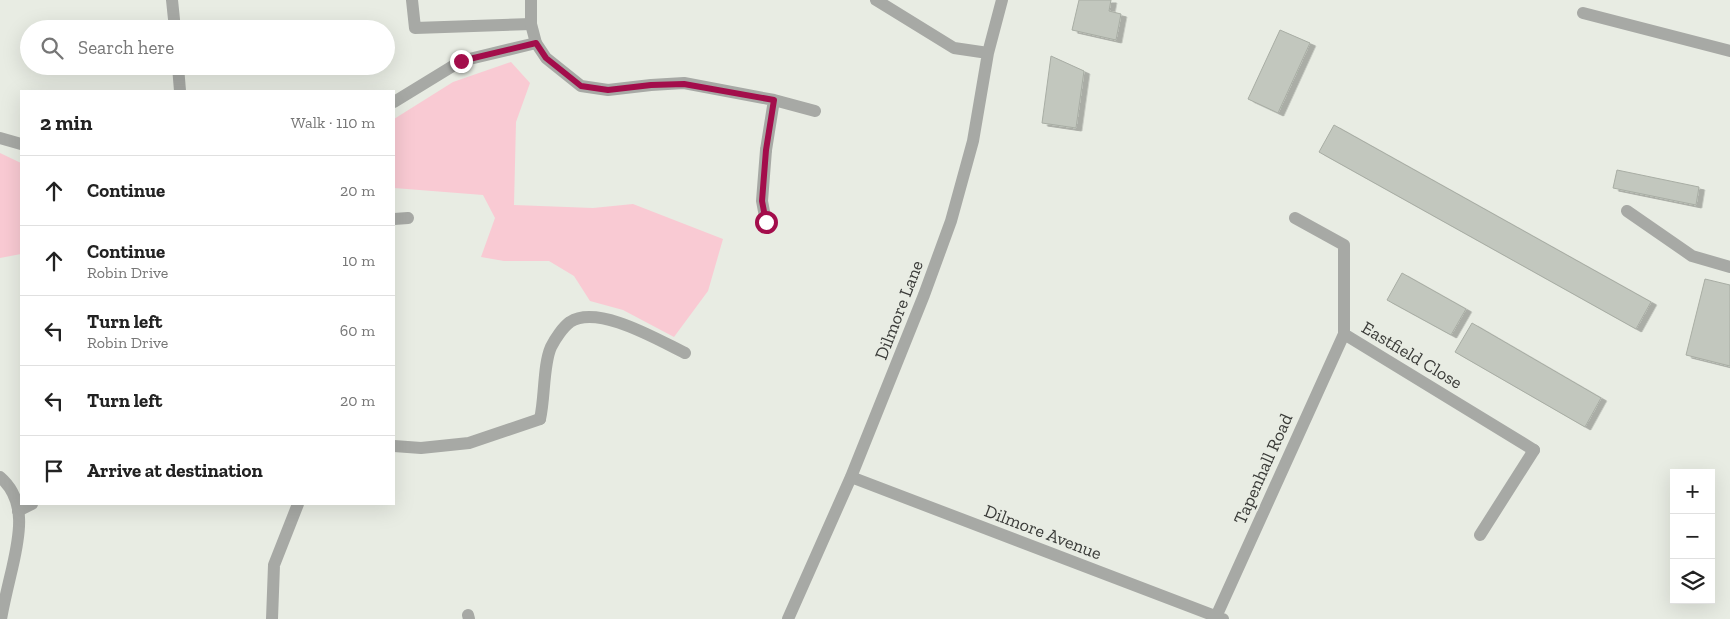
<!DOCTYPE html>
<html lang="en">
<head>
<meta charset="utf-8">
<style>
  :root { --surface:#fff; --page:#f2f2f2; --text:#222; --muted:#767676; --line:#e0e0e0 }
  body { margin:0; font-family:"Zilla Slab",serif; background:var(--page); color:var(--text) }
  .controls { position:absolute; right:15px; bottom:15px; display:grid; overflow:hidden; border-radius:0px; box-shadow:0 5px 20px #0002 }
  .controls button { width:45px; height:45px; display:grid; place-items:center; padding:0; border:0; border-bottom:1px solid var(--line); background:var(--surface); color:var(--text); font:25px sans-serif }
  .stop { position:absolute; width:15px; height:15px; margin:-11px; border:4px solid #a30d4b; border-radius:50%; background:#fff }
  .stop.end { background:#a30d4b; border-color:#fff; box-shadow:0 1px 5px #0008 }
  .list { margin:0; padding:0; list-style:none }
  h2 { display:flex; justify-content:space-between; align-items:center; height:65px; margin:0; padding:0 20px; font-size:21px }
  h2 small { font-size:16px; font-weight:400; color:var(--muted) }
  .list li { display:grid; grid-template-columns:32px 1fr auto; gap:15px; align-items:center; box-sizing:border-box; height:70px; padding:0 20px; border-top:1px solid var(--line) }
  .list b { display:block; font-size:19px; white-space:nowrap }
  .list p { margin:0; font-size:16px; white-space:nowrap; color:var(--muted) }
  .list em { font-size:16px; font-style:normal; color:var(--muted) }
  .icon { flex:none; width:28px; height:28px; fill:none; stroke:currentColor; stroke-width:2; stroke-linecap:round; stroke-linejoin:round }
  .map { position:relative; flex:none; width:1730px; height:619px; overflow:hidden }
  .search { position:absolute; background:var(--surface); box-shadow:0 5px 20px #0002; left:20px; top:20px; width:375px; height:55px; display:flex; align-items:center; gap:12px; box-sizing:border-box; padding:0 18px; border-radius:28px; color:var(--muted); font-size:19px }
  .panel { position:absolute; background:var(--surface); box-shadow:0 5px 20px #0002; left:20px; top:90px; width:375px; height:415px; border-radius:0px }
  .map>svg:first-child { display:block }
</style>
</head>
<body>
<div class="map">
<svg width="1730" height="619" viewBox="0 0 1730 619">
  <defs>
    <filter id="shadow"><feDropShadow dx="5.5" dy="3" stdDeviation="0" flood-color="#0004"/></filter>
  </defs>
  <rect width="100%" height="100%" fill="#e8ece3"/>
  <path fill="#f9cad3" d="M511,62L530,83L516,122L514,205L593,208L633,204L723,239L708,291L674,337L623,310L590,301L574,276L549,261H504L481,257L495,218L483,195L394,188V119L453,82Z
    M0,153L21,163V254L0,258Z"/>
  <path fill="#c2c7be" stroke="#a8ada4" filter="url(#shadow)" d="M1079,0H1111L1109,11L1121,14L1116,40L1072,30Z
    M1280,30L1310,43L1278,113L1248,99Z
    M1051,56L1084,71L1076,128L1042,123Z
    M1334,125L1651,302L1636,329L1319,152Z
    M1617,170L1699,187L1696,205L1613,188Z
    M1402,273L1466,309L1451,335L1387,300Z
    M1705,279L1730,285V366L1686,355Z
    M1472,323L1601,398L1585,427L1455,352Z"/>
  <g fill="none" stroke-linecap="round" stroke-linejoin="round">
    <path stroke="#a7a9a5" stroke-width="12" d="M412,0L415,28L531,24
      M394,102L461,61L536,43
      M766,150L762,201L766,222
      M1627,211L1692,256L1730,267
      M540,419C545,398 543,365 551,347C555,339 563,327 570,322C598,304 658,340 685,353
      M18,511L32,504
      M1480,535L1534,450"/>
    <path stroke="#a7a9a5" stroke-width="12" d="M172,0L175,29
      M531,0V24L536,43L546,58L581,86L608,90L651,85L684,83L774,100L815,111
      M876,0L954,48L988,53
      M1583,13L1730,51
      M178,66L180,91
      M0,138L21,144
      M766,150L774,100
      M1295,218L1344,245V334L1534,450
      M394,219L408,218
      M394,446L421,448L469,443L540,419
      M0,477C28,501 19,538 12,569C8,586 4,602 1,619
      M851,477L1223,619
      M468,615L469,619
      M272,619L274,565L298,504
      M788,619L851,477L924,295L951,221L973,141L988,53L1002,0
      M1215,619L1344,334"/>
  </g>
  <g fill="none" stroke-linecap="round" stroke-linejoin="round">
    <path stroke="#a30d4b" stroke-width="6" d="M461,61L536,43L546,58L581,86L608,90L651,85L684,84L774,100L766,150L762,201L766,222"/>
  </g>
  <g text-anchor="middle" dominant-baseline="central" stroke-width="4.5" stroke-linejoin="round" paint-order="stroke">
    <g font-size="18" fill="#3a3b38" stroke="#e8ece3">
      <text transform="translate(899 310) rotate(-69)">Dilmore Lane</text>
      <text transform="translate(1412 355) rotate(31)">Eastfield Close</text>
      <text transform="translate(1263 469) rotate(-66)">Tapenhall Road</text>
      <text transform="translate(1043 532) rotate(21)">Dilmore Avenue</text>
    </g>
  </g>
</svg>
<div class="controls">
<button>+</button>
<button>−</button>
<button><svg class="icon" aria-label="layers" viewBox="0 0 24 24"><path d="M12 4l9 5-9 5-9-5zM3 14l9 5 9-5"/></svg></button>
</div>
<div class="stop" style="left:766px;top:222px"></div>
<div class="stop end" style="left:461px;top:61px"></div>
<div class="search"><svg class="icon" aria-label="search" viewBox="0 0 24 24"><circle cx="10" cy="10" r="6"/><path d="M15 15l6 6"/></svg>Search here</div>
<section class="panel">
<h2>2 min<small>Walk · 110 m</small></h2>
<ul class="list">
<li><svg class="icon" aria-label="ahead" viewBox="0 0 24 24"><path d="M12 20V5M6 11l6-6 6 6"/></svg><div><b>Continue</b></div><em>20 m</em></li>
<li><svg class="icon" aria-label="ahead" viewBox="0 0 24 24"><path d="M12 20V5M6 11l6-6 6 6"/></svg><div><b>Continue</b><p>Robin Drive</p></div><em>10 m</em></li>
<li><svg class="icon" aria-label="left" viewBox="0 0 24 24"><path d="M17 20v-9H6M10 6l-5 5 5 5"/></svg><div><b>Turn left</b><p>Robin Drive</p></div><em>60 m</em></li>
<li><svg class="icon" aria-label="left" viewBox="0 0 24 24"><path d="M17 20v-9H6M10 6l-5 5 5 5"/></svg><div><b>Turn left</b></div><em>20 m</em></li>
<li><svg class="icon" aria-label="arrive" viewBox="0 0 24 24"><path d="M6 21V4h12l-3 4 3 4H6"/></svg><div><b>Arrive at destination</b></div></li>
</ul>
</section>
</div>
</body>
</html>
